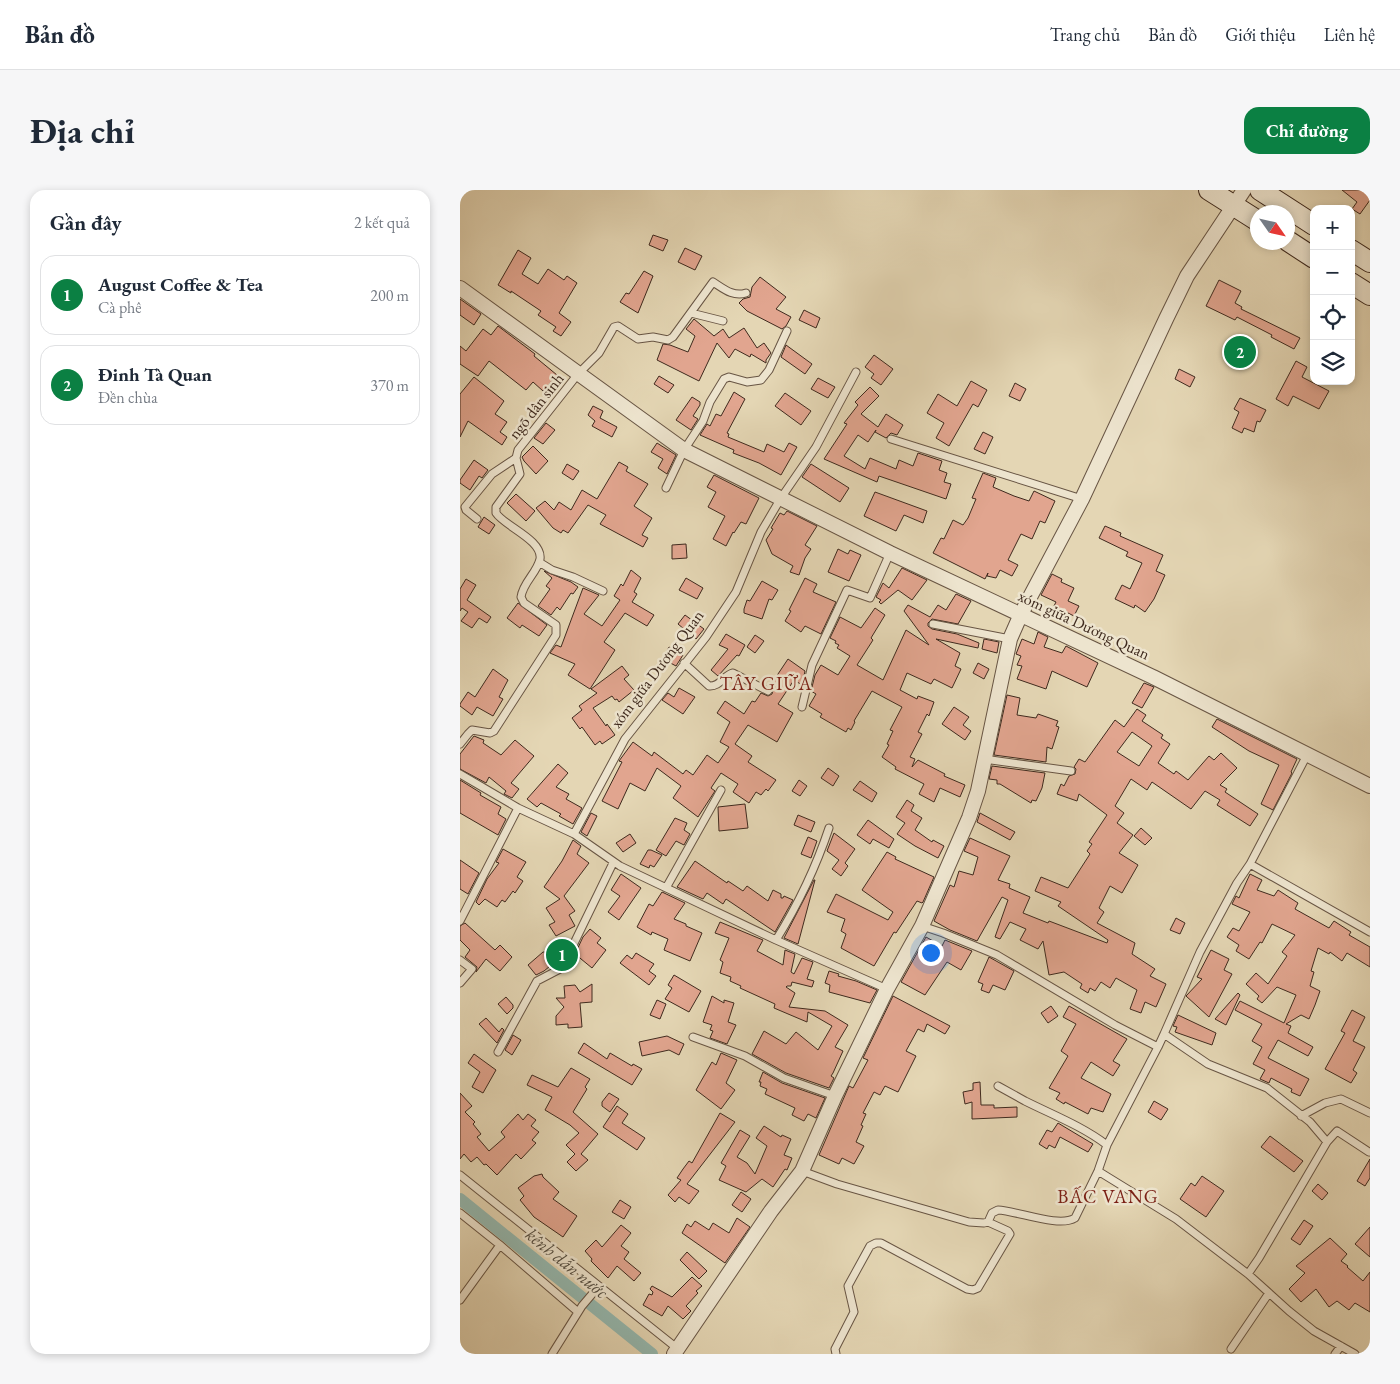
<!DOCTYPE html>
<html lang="vi">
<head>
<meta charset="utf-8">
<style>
  :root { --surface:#fff; --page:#f6f6f7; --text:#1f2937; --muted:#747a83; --line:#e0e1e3; --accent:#0b8043 }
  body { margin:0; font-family:"EB Garamond",serif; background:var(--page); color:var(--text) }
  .controls { position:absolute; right:15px; top:15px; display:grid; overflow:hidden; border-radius:10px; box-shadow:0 2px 8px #0003 }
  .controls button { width:45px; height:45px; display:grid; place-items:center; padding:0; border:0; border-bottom:1px solid var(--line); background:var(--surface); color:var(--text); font:25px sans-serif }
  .compass { position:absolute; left:790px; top:15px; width:45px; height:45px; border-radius:50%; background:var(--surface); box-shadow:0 2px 8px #0003; rotate:124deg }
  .you { position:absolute; left:470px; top:762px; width:18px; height:18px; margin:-12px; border:4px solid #fff; border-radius:50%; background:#1a73e8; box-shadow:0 0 0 8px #1a73e833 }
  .badge { display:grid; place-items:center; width:32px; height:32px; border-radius:50%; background:var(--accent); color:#fff; font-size:16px; font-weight:700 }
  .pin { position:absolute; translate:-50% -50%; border:2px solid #fff; box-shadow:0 1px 5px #0006 }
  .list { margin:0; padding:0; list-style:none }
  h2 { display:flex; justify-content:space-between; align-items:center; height:65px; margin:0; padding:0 20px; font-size:21px }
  h2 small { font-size:16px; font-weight:400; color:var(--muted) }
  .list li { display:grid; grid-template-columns:32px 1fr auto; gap:15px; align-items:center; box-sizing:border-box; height:80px; margin:0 10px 10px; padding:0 10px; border:1px solid var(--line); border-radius:15px }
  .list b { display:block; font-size:19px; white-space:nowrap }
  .list p { margin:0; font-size:16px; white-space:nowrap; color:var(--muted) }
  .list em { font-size:16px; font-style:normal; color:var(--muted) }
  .icon { flex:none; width:28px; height:28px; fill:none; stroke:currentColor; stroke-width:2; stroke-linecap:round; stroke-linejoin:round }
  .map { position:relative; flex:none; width:910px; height:1164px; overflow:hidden; border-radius:15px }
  header { display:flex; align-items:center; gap:30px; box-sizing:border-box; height:70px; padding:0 25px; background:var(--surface); border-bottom:1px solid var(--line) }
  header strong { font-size:24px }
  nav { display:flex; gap:28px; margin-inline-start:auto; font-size:18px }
  .intro { display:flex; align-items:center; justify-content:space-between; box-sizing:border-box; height:120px; padding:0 30px }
  h1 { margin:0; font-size:35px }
  .button { padding:12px 22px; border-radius:15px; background:var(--accent); color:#fff; font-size:18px; font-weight:700 }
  main { display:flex; gap:30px; padding:0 30px }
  aside { flex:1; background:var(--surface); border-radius:15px; box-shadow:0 2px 8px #0003 }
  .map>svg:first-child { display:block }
</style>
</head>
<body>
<header>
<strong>Bản đồ</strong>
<nav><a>Trang chủ</a><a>Bản đồ</a><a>Giới thiệu</a><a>Liên hệ</a></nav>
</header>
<div class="intro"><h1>Địa chỉ</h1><a class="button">Chỉ đường</a></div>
<main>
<aside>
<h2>Gần đây<small>2 kết quả</small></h2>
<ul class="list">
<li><span class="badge">1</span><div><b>August Coffee &amp; Tea</b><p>Cà phê</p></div><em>200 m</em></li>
<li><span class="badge">2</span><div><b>Đinh Tà Quan</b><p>Đền chùa</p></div><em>370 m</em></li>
</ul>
</aside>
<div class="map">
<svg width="910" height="1164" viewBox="0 0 910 1164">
  <rect width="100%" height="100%" fill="#e4d6b4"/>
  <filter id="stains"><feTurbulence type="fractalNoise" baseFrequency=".004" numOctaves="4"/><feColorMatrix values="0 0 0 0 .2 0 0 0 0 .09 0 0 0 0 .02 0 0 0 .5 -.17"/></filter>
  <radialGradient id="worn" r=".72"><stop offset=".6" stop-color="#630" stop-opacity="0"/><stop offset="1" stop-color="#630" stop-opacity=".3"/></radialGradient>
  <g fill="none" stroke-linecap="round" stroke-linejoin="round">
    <path stroke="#95b9b0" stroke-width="12" d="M0,1009L192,1164"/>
  </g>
  <path fill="#e1a58f" stroke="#3f2a1e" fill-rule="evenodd" d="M882,0H906L910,3V10L900,24L892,19L897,12Z
    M193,45L208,50L203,61L189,55Z
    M225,58L242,66L235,80L218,72Z
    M58,60L71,68L62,84L78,94L88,79L104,90L107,86L117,93L99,123L111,132L101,146L93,141L96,137L78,125L81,121L51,101V103L38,95Z
    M184,81L193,86L178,123L160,112L166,103L169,104Z
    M300,87L326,107L316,119L331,127L326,136L322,139L287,121L279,113L283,109L290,107L292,97Z
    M759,90L781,101L775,113L782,117L781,119L840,148L834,159L811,147L812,145L777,127L775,130L746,116Z
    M0,109L21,124L14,135L0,125Z
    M344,120L360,128L356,138L339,130Z
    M234,129L254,146L263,139L269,148L284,138L297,158L304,153L311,163L306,170V173L291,164L290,167L275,159L269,168L257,153L239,191L197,170L203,154L210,155L228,162L235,146L226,139Z
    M38,136L75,164L74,166L97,185L83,201L73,192L66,200L29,171L18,186L0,174V156L6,161L23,139L31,145Z
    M326,155L352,174L345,184L321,167Z
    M414,165L433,179L421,195L411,188L414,184L405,177Z
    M836,171L847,177L842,187L869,201L859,219L833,206L828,216L816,209Z
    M719,179L735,187L730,197L715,189Z
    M199,186L214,195L208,203L194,194Z
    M14,187L44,211L35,224L47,232L40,242L47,247L42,255L8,231L0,247V204Z
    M358,188L375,197L368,208L351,199Z
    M511,191L527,200L518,217L513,214L489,256L476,248L484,233L467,223L478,204L497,216Z
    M555,193L566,199L560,211L549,206Z
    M410,197L419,206L401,224L418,237L426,224L443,235L437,245L431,243L426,248L415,242L416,240L408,252L398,245L384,266L405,279L410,268L436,279L439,270L453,276L458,263L482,271L479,280L487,283L484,292L491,294L486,309L419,286L417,292L364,269L387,234L384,233L398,215L395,212Z
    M274,202L285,209L267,243L269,244L268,247L304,262L307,254L324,262L329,253L337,257L321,285L299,273L273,263L274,260L240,245L247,234L250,236L256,224L261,226Z
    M325,203L351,221L341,235L315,216Z
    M232,207L240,212V215L233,226L238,229L231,240L216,230Z
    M780,208L806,220L800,232L797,231L794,242L784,238L782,243L772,238L779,222L774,219Z
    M133,216L143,221L140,228L157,237L152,247L132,236L135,231L128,225Z
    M86,233L95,240L83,254L74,248Z
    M523,242L533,247L525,264L514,259Z
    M197,253L216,265L207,284L198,278L203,269L191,262Z
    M73,256L88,271L76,284L64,271L62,267Z
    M14,270L28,280L22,288L19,286L10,300L0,293V290Z
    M159,272L168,277L166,281L188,294L174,316L192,328L182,345L188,348L183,357L140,334L146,325L128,315L108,343L103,340L101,343L93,338L76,318L85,311L94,320L99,312L111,320L122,300L137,309Z
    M107,274L119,281L113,290L102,283Z
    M351,274L389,298L380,312L342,287Z
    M523,283L536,288L533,297L554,306L569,311L574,301L595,311L585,333L580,331L572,349L561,344L548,370L558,375L552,386L540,380L536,388L527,386L528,383L525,389L473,363L481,348L484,349L493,330L503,335L508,328L516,309L512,308Z
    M254,285L299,308L286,334L281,332L274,343L273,342L266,356L253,349L265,326L248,317L256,302L247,297Z
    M415,302L467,321L463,333L444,325L436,341L404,326Z
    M56,304L75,321L66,331L47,313Z
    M327,321L357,336L345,355L351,359L345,368L339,385L330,382L333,376L312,364L306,350L313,339L311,338L320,323L324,325Z
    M24,327L35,335L29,344L18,337Z
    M645,336L661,343L660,346L703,365L696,381L705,385L694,409L685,422L675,415L674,418L655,409L662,395L670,399L682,373L666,366L668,362L639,348Z
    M226,354L227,368L212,369V355Z
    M378,359L388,364L390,360L401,365L389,391L368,382Z
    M442,378L467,390L452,410L438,400L421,414L419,412L421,410L416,407L423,393L429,398Z
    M171,380L181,388L174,402L177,404L172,412L194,425L187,436L165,423L144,452L155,460L130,499L108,485L115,474L90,463L96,455L101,457L123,398L139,405L124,424L142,436L160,410L154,406L161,394L163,396Z
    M84,381L111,392L118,397L113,404L111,403L100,420L97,417L91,425L78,416L90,399L86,396L92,388Z
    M592,384L602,389L601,392L614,398L608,411L619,416L614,426L594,416L596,412L581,405Z
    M226,388L243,398L237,409L219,400Z
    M345,388L357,394L353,402L376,412L361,444L345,436L341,442L325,431L331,421L329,420Z
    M6,389L16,395L7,410L31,427L27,433L19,428L12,438L1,431L8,422L2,418L0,421V399Z
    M302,391L318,400L312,410L309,409L302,429L284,423V419L287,410L290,411Z
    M496,404L511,411L498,434L472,429L468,433V436L472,439L497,444L519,453L518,458L476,449L500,463L495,476L501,479L492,498L474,489L471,494L447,483L440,500L457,509L458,506L474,512L469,526L467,524L458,542L462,544L450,567L455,569L452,577L458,570L485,584L484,586L505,595L500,607L480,598L474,612L459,604L464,594L435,579L436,577L422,567L429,555L427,554L433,541L430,540L442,517L412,501L394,531L395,532L391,540L388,538L386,542L360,527L362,524L349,516L356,504L351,501L355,485L361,475L378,485L390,466L377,458L379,455L375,453L376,451L370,448L380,427L401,438L415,418L425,425L411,448L413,450L397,475L423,490L446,440L469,455L444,421L448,415L470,427L478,415L486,420Z
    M58,413L87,435L79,446L62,435L60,438L47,428Z
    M225,425L244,439L236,449L218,434Z
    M578,442L588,447L584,457L602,463L606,456L638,473L627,497L592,481L586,499L557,489L562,476L557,475L561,466L556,464L562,449L574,454Z
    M266,444L285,455L279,466L277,465L258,486L251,480L268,459L259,455Z
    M295,445L304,451L295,463L287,457Z
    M524,449L539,452L537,463L522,459Z
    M209,457L223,465L216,476L203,469Z
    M328,469L345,481L342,495L334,490L318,514L333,523L317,552L288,535L275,554L292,566L288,572L316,590L308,601L306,599L301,605L296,602L289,613L273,602L278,594L261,583L251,598L255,601L238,627L213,608L221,596L197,578L185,601L170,593L158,619L142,611L162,572L159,571L173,552L192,566L194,562L223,584L226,580L233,585L247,565L258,573L269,557L260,552L270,532L257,523L265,511L284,524L292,511L295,512L301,503L308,506L312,504L313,500L310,496Z
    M518,473L529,479L524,489L513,483Z
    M162,476L169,485L164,489L174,500L159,512L157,509L155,510L152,506L133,518L146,536L147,534L155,545L142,554L140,551L135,555L122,537L120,539L112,528L122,520L119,516L137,503L131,499Z
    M33,479L48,490L39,507L43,509L33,526L17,517L12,525L0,516V514L8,502L15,507Z
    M684,493L694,497L682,518L672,513Z
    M219,498L235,507L223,524L202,510L208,503L214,507Z
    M547,505L560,508L557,525L576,528L578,524L598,531L596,536L599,537L592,559L587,557L586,572L534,565Z
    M494,517L509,527L503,535L511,541L505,550L482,534Z
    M677,519L686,525L682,531L703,545L701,548L710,554L698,573L714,584L716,581L728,590L749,566L754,570L761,563L777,578L760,595L767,599L765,602L798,624L790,636L757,615L760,610L745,601L731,619L692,592L687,600L671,589L655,616L664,623L657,633L673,645L659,663L678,675L662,703L650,696L639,718L644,722L637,733L675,753L672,764L695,779L690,786L706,794L696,817L685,812L681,823L670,819L677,800L656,788L650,798L641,792L635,801L630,798L628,803L620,798L622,794L604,782L589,785L583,751L578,759L560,750L566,739L550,732L540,749L535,747L548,710L542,707L517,751L490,740L474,731L490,695L494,697L499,681L513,685L518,667L504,661L510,648L550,666L538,690L550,694L549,698L570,707L563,723L588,733L589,731L647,753L648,750L598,716L601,712L575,701L581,687L608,698L630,664L627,661L632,654L629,652L647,625L619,604L617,611L597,604L601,594L604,596L609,586L615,584L616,579L614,577L619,569L625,572L655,530L664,537ZM672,542L692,556L679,576L657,562Z
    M757,529L837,569L831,582L832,583L813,620L801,614L819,575L789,561L752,537Z
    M14,546L24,550L23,553L41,565L55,550L74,566L51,593L59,599L52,608L44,604L46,601L29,587L26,593L0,579V564Z
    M98,574L108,583L96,597L109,604L106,609L122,618L113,634L99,626L101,624L81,613L77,617L67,609Z
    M532,576L585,583L582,598L576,611L572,610L571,613L540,594H537V590L529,589Z
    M368,578L379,586L373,596L361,588Z
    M0,590L21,603L20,605L41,617L38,624L46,629L38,645L0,623Z
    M339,590L347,596L340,606L332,601Z
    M400,591L417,603L412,612L393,600Z
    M447,610L454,615L451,621L462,628L455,640L472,652L473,650L484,656L478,668L455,656L437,644L445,633L436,627Z
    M285,614L288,638L259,641L258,617Z
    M131,623L137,626L127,646L121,642Z
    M520,623L555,642L550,650L517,632Z
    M338,625L355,632L351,642L334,635Z
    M215,628L227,633L224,640L230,644L224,655L216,651L206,666L196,660Z
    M408,630L434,649L429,658L413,649L410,654L397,645Z
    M681,638L692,648L685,655L674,646Z
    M374,643L395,659L385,673L388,676L381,686L372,679L379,670L367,661Z
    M170,644L176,653L163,662L156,653Z
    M348,647L357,651L351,668L341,664Z
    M113,650L121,656L117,664L129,673L104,706L115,721L109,725L115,736L96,746L89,735L95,732L86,718L100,709L84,697L102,671Z
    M43,659L66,672L57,687L63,691L55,703L53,701L45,712L42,710L37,717L25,709L19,715L16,712L27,689L39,673L36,672Z
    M188,660H191L202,665L194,677L190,675L189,678L180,674Z
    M427,662L436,667L435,669L474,687L463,712L462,713L457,711L436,743L434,742L414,776L381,758L386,744L381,741L385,729L367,722L376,704L428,730L433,722L402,700Z
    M0,670L19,683L8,704L0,699Z
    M235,671L267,693L268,691L283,701L287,696L308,711L313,700L321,704V708H323L324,706L333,710L315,742L266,709L263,714L247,703L243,709L217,697Z
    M161,684L181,698L159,730L148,722L160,706L151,700Z
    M790,684L802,690L797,700L814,706L818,700L838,713L835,719L869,738L874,731L891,742L889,745L910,757V777L887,763L882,771L870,762L869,764L858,758L851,781L854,782L850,796L860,801L855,815L849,829L841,825L826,834L831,836L828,843L853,857L848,866L818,850L808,868L849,889L840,906L831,902L832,899L811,888L809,893L800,889L805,880L793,874L802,857L792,851L802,834L775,820L780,811L824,833L836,805L817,797L802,813L797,809L799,806L786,794L796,783L808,794L827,766L822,762L835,745L812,734L802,753L800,752L789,769L776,761L779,755L767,747L773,738L779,741L790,722L772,714L776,706L779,708Z
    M354,690H355L338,754L324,748Z
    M202,702L225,713L214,729L226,734V736L242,743L230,771L204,760L208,749L192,742L191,745L177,737L189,714L193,716Z
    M716,728L725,733L720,744L710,740Z
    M260,732L303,750L297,761L323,775L325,760L335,764L331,782L334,784L342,768L353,772L347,789L354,791L352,797L332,792L331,796H327L326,797L335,803L329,817L365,821L388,835L375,857L383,861L373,883L371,886L374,888L369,898L326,883L292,864L304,841L326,854L336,842L358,860L372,836L348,822L347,832L314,818L315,814L280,798L281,796L270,791L271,787L260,783L263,772L260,770L269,748L255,743Z
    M5,733L35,760L40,755L52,767L40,781L26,769L16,782L17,777L5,767L10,760L0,750V736Z
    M130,739L141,748L137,753L146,760L132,778L115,764L123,747Z
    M466,747L482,756L485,750L512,761L501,780L487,772L465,805L441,792Z
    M751,760L769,769L764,780L772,784L749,827L726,806L742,789L737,787Z
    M83,762H86L95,772L84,781L76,785L68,775Z
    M176,763L194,774L189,781L196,786L189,795L160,773L167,765L172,769Z
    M529,767L554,781L545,800L533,795L529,803L521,800L523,794L518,792Z
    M369,781L379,784L378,786L396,791L417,800L410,813L369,802L370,795L365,793Z
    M214,785L241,801L229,822L205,809L212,798L208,795Z
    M132,794V812L120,813L122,837L108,838V834L96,835V826L104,817L96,808H105L104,796L115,795L120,802Z
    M778,803L780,805L766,835L755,829Z
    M252,806L264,813V810L274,813L268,832L276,835L267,854L250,848L253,841L250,840L252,835L243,832Z
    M433,806L490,836L485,844L467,834L464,842L458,839L446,861L456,866L438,902L425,896L420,905L414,902L403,923L406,924L401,935L403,936L396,952L404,956L394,974L382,968L379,974L359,965L389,896L393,898L408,870L403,868Z
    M46,807L53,815V818L47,824L38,814Z
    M197,810L206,814L200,829L190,825Z
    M591,816L598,826L588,833L581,823Z
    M609,816L667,849L653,871L660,875L653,886L631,872L621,888L651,904L643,922L631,918L628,924L605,912L604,914L596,909L600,903L589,898L608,866L601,861L616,834L603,827Z
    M892,820L905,827L893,851L905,857L893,880L897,883L891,893L865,879L885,843L881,841Z
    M718,825L756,843L752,855L715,842L717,837L713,836Z
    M26,828L39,842L42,838L44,840L37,853L19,834Z
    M53,845L61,850L52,865L45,860Z
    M207,846L224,854L219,865L209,860L182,866L179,852Z
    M124,853L147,869L150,863L172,876L173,874L182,879L172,895L118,863Z
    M261,863L277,870L266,893L275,900L261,919L236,900L252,872L256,875Z
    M14,864L36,880L23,903L12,897L20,882L8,873Z
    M111,878L130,889L125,897L127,899L113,922L138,944L121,964L128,970L116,981L107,972L115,964L106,955L119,943L110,935L85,920L92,907L67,895L72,885L98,897Z
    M303,882L322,893L365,908L356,928L348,924L344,931L332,925L335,918L305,904L307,899L300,896L301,892H299Z
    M520,892L521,915H534V918L557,917V927L512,929V912L505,914L503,902L513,900V893Z
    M0,903L12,916L5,922L15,932L13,934L21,944L17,947L29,961L45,947L41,942L58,924L63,930L68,924L76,930L71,936L79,942L72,950L76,953L61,969L56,964L37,985L26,974L24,975L17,967L11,972L4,964L0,969Z
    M149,903L159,909L150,922L142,916V912Z
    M694,911L708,919L701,930L688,922Z
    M157,916L168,924L162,933L185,948L177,960L143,937Z
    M260,923L275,932L227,994L239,1001L229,1014L219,1007L215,1012L208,1005L221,990L217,988L223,979L229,971L232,973Z
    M598,933L633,954L628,962L600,947L595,958L589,955L587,959L579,954L587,940L592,942Z
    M304,936L321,947L322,945L331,949L324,965L332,968L327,980L325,979L313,997L302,989L286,1002L259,990L266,976L261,973L280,940L290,946L277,967L287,973L295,984L307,956L296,948Z
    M810,946L843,971L834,982L801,957Z
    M910,969V988L905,996L897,991Z
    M82,984L83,987L99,1002L93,1009L117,1026L103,1047L74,1027L60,1010L64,1006L58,998L74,986Z
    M742,986L764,1001L746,1027L720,1009L731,993L735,996Z
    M858,994L868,1003L862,1010L852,1001Z
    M281,1002L291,1009L282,1022L272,1015Z
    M160,1010L171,1017L164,1029L152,1022Z
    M277,1028L290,1037L265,1073L222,1043L227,1034L231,1037L235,1031L249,1040L253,1033L269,1043Z
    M844,1030L853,1036L840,1055L831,1049Z
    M161,1035L171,1043L161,1056L169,1062L164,1069L181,1083L174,1091L157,1076L148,1088L131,1071L132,1069L125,1061L136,1050L142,1057Z
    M910,1037V1067L895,1054Z
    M870,1048L887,1064L881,1071L888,1076L887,1077L903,1091L910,1082V1122L895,1113L889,1120L877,1111L869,1117L856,1099L841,1112L829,1099L845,1083L836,1076Z
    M227,1062L247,1081L239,1089L220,1070Z
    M232,1087L242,1096L236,1101L238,1103L226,1116L231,1121L223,1129L208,1116L202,1126L183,1115L189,1104L192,1105L193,1102L190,1099L192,1096L212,1107Z"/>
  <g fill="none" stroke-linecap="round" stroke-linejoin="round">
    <g stroke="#685544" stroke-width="9">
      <path id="lane" d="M231,123L263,131
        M431,249L622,309
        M206,298L224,260L243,231L250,212L264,189L269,187L287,192L301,190L309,180L327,141
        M17,329L6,320L5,317L32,284L56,268
        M79,372L92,380L113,387L143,401
        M473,434L550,449
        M224,473L249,496C260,497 264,485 273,483L308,501
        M342,517L352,475L387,400L410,408L430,363
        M0,554L8,544L12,540L30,543L34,541L96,445V435L64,413L61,407C63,392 77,383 80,369C83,350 44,336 36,323V317L60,284L56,268L58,260L118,184L139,163L154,137L158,136L178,149L193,147L208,150L213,147L253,92C264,99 273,107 286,103
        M524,569L611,581
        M0,584L58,618L114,644L160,676L316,750L427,799
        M114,644L165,549L246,447L276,402L301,342L321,308L356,257L396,182
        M790,674L910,742
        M206,698L261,600
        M0,731L58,618
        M462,736L483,743L537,765L655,835L698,857L704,844L748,874L807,898L850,932L867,952L799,1068L788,1084
        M316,750C339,713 355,680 369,638
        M0,770L12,779L0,793
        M704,844L740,762L777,693L790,674L847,565
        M233,847L285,866L324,888L375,906
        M38,862L77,791L102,778L153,673
        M538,896C547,901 556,906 565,911C593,925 622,936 647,955
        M841,926L865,913L881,909L910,923
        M867,952L877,941L909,962
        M342,981L377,994L509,1032L524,1033L528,1032L548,1041L550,1044L518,1098L513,1100L507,1099L421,1053H416L410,1056L388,1096L394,1122L375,1159L376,1164
        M638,981L716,1029L788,1084L829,1121L854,1141L895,1164
        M0,985L218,1159
        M0,1023L40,1055
        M528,1032L532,1023L538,1020C558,1021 599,1038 615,1028L638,981L647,955L698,857
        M0,1110L40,1055L118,1122
        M771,1159L809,1103
        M92,1164L122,1116L139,1096
        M875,1164L881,1156"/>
    </g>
    <g stroke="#685544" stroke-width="16">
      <path id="street" d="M0,98L224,260L430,363L693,487L910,596
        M214,1164L311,1021L342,981L375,906L427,799L462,736L509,628L518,601L550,449L561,424L622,309L706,129L727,86L784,0"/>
    </g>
    <g stroke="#3f2a1e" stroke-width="22">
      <path id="secondary" d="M749,0L798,31
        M800,0L854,35
        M828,51L854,68
        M891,60L910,72
        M891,93L910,105"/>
    </g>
    <use href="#lane" stroke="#ede4ce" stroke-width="7"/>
    <use href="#street" stroke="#ede4ce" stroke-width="14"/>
    <use href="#secondary" stroke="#ede4ce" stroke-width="20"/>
  </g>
  <g text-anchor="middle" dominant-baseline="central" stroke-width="5" stroke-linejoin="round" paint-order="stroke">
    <g font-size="16" fill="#3f2a1e" stroke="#ede4ce">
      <text transform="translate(76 216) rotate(-52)">ngõ dân sinh</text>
      <text transform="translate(624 435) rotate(25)">xóm giữa Dương Quan</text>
      <text transform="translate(197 479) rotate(-53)">xóm giữa Dương Quan</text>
    </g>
    <g font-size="18" font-style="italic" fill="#544e42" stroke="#ede4ce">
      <text transform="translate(107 1073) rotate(39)">kênh dẫn nước</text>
    </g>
    <g font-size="19" letter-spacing="1" fill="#7a1f14" stroke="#ede4ce">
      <text x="306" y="493">TÂY GIỮA</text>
      <text x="648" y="1006">BẤC VANG</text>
    </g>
  </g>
  <rect width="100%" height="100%" filter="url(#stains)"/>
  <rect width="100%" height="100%" fill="url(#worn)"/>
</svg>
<div class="controls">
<button>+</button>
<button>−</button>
<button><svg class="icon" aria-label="locate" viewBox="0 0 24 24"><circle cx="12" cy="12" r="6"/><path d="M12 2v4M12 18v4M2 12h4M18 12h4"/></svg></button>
<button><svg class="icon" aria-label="layers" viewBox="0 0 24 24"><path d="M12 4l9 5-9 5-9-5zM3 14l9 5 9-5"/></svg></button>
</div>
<svg class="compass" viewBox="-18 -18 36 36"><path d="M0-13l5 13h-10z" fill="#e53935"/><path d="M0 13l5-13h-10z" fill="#747a83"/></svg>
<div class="you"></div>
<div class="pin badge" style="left:102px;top:765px">1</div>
<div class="pin badge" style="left:780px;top:162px">2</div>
</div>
</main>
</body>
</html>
